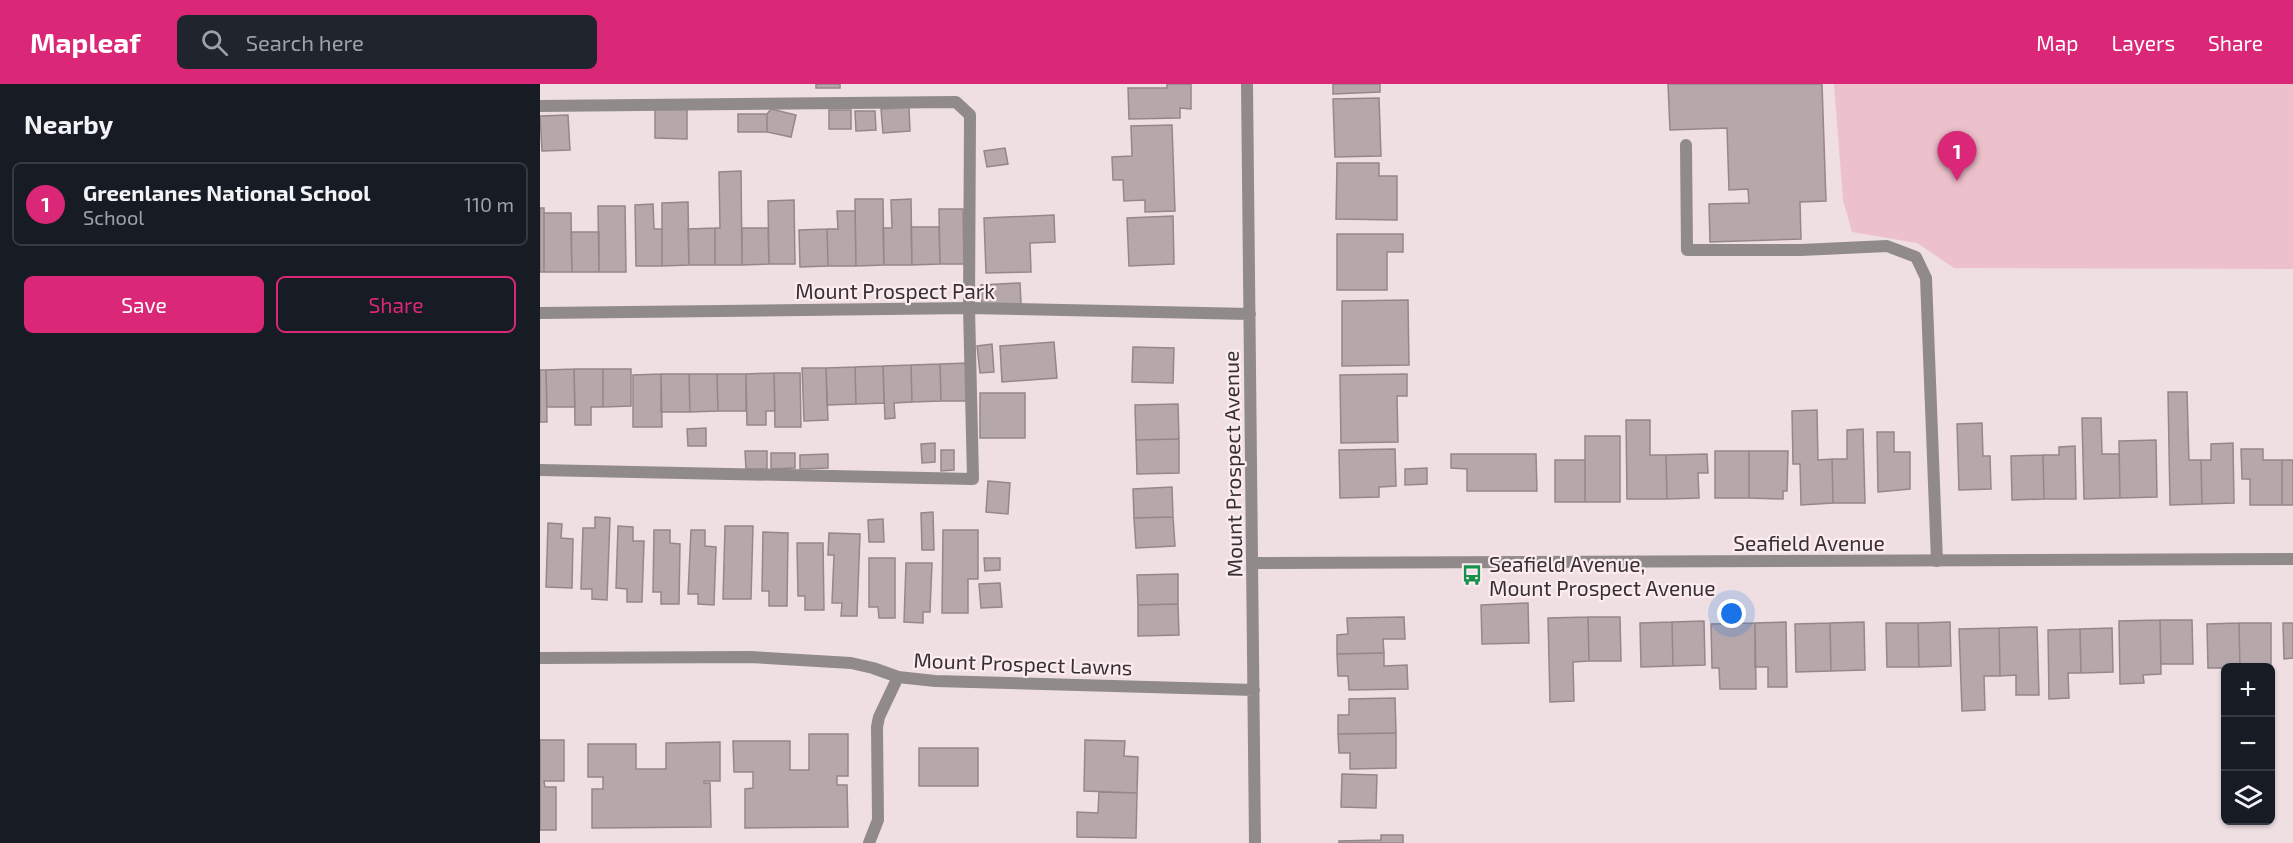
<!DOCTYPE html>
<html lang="en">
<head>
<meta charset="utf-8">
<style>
  :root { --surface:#171b24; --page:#20242c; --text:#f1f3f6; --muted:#9ea1a6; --line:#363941; --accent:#db2777 }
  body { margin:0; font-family:"Exo 2",sans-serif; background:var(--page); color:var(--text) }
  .controls { position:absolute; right:18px; bottom:18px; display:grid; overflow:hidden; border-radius:9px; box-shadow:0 2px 4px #0004 }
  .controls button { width:54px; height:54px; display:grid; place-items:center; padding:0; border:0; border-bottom:2px solid var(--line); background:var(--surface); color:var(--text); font:30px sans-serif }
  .you { position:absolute; left:1192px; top:530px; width:21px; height:21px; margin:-15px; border:4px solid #fff; border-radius:50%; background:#1a73e8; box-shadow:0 0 0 9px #1a73e833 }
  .badge { display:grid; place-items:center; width:39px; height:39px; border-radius:50%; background:var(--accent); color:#fff; font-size:20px; font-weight:700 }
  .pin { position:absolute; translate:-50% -50px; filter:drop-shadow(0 2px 3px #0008) }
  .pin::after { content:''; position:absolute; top:32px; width:21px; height:18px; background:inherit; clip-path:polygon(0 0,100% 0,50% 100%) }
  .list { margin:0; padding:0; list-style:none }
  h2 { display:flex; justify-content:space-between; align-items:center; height:78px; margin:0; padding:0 24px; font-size:26px }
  h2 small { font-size:20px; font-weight:400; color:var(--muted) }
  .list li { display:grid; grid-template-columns:39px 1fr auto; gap:18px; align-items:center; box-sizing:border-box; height:84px; margin:0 12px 12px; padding:0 12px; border:2px solid var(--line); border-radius:9px }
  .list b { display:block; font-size:22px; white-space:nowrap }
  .list p { margin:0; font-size:20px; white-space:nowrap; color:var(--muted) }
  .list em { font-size:20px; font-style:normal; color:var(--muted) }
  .actions { display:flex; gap:12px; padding:18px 24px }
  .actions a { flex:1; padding:14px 0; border:2px solid var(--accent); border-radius:9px; text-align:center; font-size:21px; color:var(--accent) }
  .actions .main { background:var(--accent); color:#fff }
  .icon { flex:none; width:33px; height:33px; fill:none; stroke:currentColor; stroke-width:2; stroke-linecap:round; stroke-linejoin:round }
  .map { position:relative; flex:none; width:1753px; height:759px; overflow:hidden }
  header { display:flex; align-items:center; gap:36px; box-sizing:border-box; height:84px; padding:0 30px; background:var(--accent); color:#fff }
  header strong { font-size:28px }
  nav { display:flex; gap:33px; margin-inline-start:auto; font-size:21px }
  .search { width:420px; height:54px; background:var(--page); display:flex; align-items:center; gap:15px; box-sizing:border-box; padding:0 21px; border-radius:9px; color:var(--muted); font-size:22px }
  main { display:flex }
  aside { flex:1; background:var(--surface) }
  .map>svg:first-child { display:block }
</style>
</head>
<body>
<header>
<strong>Mapleaf</strong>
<div class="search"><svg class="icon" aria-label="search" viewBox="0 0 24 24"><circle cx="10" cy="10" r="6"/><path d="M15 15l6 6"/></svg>Search here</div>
<nav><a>Map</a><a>Layers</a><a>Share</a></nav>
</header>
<main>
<aside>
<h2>Nearby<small></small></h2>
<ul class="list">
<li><span class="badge">1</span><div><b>Greenlanes National School</b><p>School</p></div><em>110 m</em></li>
</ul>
<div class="actions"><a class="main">Save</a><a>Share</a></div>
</aside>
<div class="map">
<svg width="1753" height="759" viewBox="0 0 1753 759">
  <rect width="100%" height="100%" fill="#efdfe2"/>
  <path fill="#edc1cc" d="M1294,0H1753V185L1414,184L1377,159L1312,148L1303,116Z"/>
  <path fill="#b6a7aa" stroke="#95868a" stroke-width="1.5" d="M276,0H300V4H276Z
    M627,0H651V25L640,24V34L589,35L588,4H627Z
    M793,0H840V8L793,10Z
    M1128,0H1282L1286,117L1260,118L1261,155L1170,158L1169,120L1209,119L1208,105L1189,106L1187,44L1130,46Z
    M839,14L841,72L795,73L793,15Z
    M369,23L370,47L343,49L341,25Z
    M115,25H147V55L115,54Z
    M231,25L256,31L251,53L227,48V30Z
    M289,26H311V45H289Z
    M315,27H335L336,46L316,47Z
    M198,30H227V48H198Z
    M28,31L30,66L2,67L0,32Z
    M632,41L635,127L605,128V116L584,117L583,96H573L572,73L592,72L591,42Z
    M465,64L468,80L447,83L444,67Z
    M797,79H839V92H857V136L796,135Z
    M201,87L202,181H175V144H180L179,88Z
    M315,115H343L344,181L316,182Z
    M371,115L372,181H344L343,144H352L351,116Z
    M254,116L255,180H229L228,117Z
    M148,118L149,181L122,182V119Z
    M113,120L114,145H122V182H96L95,121Z
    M58,122H85L86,188H59Z
    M0,124H4V188H0Z
    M399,125H423L424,180H400Z
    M297,127H315L316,182H288L287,145H298Z
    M4,129H31L32,188H4Z
    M514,131L515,158L490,159L491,188L446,189L444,134Z
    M633,132L634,180L589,182L587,134Z
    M371,143H399L400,180L372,181Z
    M175,144V181H149L148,145Z
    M202,144H228L229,180L202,181Z
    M287,145L288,182L260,183L259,146Z
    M31,148H59V188H32Z
    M797,150H863V168H847V206H797Z
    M480,199L481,220L442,221L441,201Z
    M868,216L869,281L802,282V217Z
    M514,258L517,294L462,298L460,262Z
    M452,260L454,288L440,289L437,262Z
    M593,263L634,264L633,299L592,298Z
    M428,279L429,317H401L400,280Z
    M400,280L401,317L372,318L371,281Z
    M371,281L372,318L354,319L355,334L345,335L343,282Z
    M343,282L344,319L316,320L315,283Z
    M315,283L316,320L287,321L286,284Z
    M262,284H286L288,336L264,337Z
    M34,285L35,323H7L6,286Z
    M34,285H63V323H51V341H35Z
    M63,285H91V322L63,323Z
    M0,286H6L7,338H0Z
    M234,289L235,327H226V341H207L206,290Z
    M234,289H260L261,343H235Z
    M121,290L122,343H93V291Z
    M121,290H149L150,328H121Z
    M149,290H177L178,327L150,328Z
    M177,290H206V327H178Z
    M867,290V312H857L858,358L801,359L800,291Z
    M1628,308H1647L1649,376H1661L1662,420L1630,421Z
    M440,309H485V354H440Z
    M638,320L639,355L596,356L595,321Z
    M1277,326L1278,376L1292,375L1293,419L1261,421L1260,380H1253L1252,327Z
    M1542,334H1561L1562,370H1579L1580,414L1544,415Z
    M1086,336H1110V371H1126L1127,415H1087Z
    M1442,339L1443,372H1450L1451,405L1419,406L1417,340Z
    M166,344V362H148L147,345Z
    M1323,345L1325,419H1293L1292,375H1307V346Z
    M1337,348H1354V368H1370V405L1338,408Z
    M1045,352H1080V418H1045Z
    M639,355V389L597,390L596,356Z
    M1616,356L1617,413L1580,414L1579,357Z
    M395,359V378L382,379L381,360Z
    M1693,359L1694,419L1662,420L1661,376H1671V360Z
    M1535,362L1536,415H1504L1503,371H1519V363Z
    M855,365L856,402L839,403V413L800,414L799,366Z
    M1701,365H1723V376H1742V421H1710V395H1702Z
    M401,366H414V386L401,387Z
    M205,367H227V385H206Z
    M1175,367H1209V414H1175Z
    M1209,367H1248L1247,407H1243V415L1209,414Z
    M231,369H255V384L231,385Z
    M288,370V384L260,385V371Z
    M911,370H996L997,407H927V385L911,384Z
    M1167,370L1168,389H1158L1159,414L1127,415L1126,371Z
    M1503,371L1504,415L1472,416L1471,372Z
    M1015,376H1045V418H1015Z
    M1742,376H1753V421H1742Z
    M887,384V400L865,401V385Z
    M448,397L470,399L468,430L446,428Z
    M632,403L633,433L594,434L593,405Z
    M393,428L394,466H382L381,429Z
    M55,433L70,434L67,516L52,515V505H41L43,444H55Z
    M633,433L635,462L596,464L594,434Z
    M343,435L344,458H329L328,436Z
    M8,439L22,440L21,454L33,455L32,504L6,503Z
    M78,442L93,443V457H104L102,518H87V505L76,504Z
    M185,442H213L211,515H183Z
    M114,446H130V459L140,460L139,520H121V508H113Z
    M151,446H165V462L176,463L174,521L158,520V510H148Z
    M403,446H438V495H428V529H402Z
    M223,448L248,449L247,522H229V507H222Z
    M289,449L320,450L317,532H301L302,519H292L294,471H288Z
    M257,459H283L284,526H265V512H258Z
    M329,474H355V534H339L338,523H329Z
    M444,474H460V486L445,487Z
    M366,479H392L390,528H383V539L364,538Z
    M638,490V520L598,521L597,491Z
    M460,499L462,523L441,524L439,500Z
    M988,519L989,559L942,560L941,521Z
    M638,520L639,551L598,552V521Z
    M864,533L865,555H843L844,569L797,570V551L808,550L807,534Z
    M1048,533H1080L1081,577H1049Z
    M1048,533L1049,577L1033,578L1034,617L1010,618L1008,534Z
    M1620,536H1652L1653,580H1621Z
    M1620,536L1621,590L1603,591L1604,599L1580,600L1579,537Z
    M1164,537L1165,581L1133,582L1132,538Z
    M1132,538L1133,582L1101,583L1100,539Z
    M1246,538L1247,603H1228V583H1215V539Z
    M1324,538L1325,586L1291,587L1290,539Z
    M1410,538L1411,582L1379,583L1378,539Z
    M1215,539L1216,605H1180L1179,584H1172L1171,540Z
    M1290,539L1291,587L1256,588L1255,540Z
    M1346,539H1378L1379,583H1347Z
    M1699,539H1731V583L1700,584Z
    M1699,539L1700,584H1668L1667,540Z
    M1743,539H1753V574L1744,575Z
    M1497,543L1499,611H1476V591L1460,592L1459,544Z
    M1459,544L1460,592H1444L1445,626L1422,627L1419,545Z
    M1572,544L1573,588L1541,589L1540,545Z
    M1540,545L1541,589H1528L1529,614L1509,615L1508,546Z
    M844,569V582L867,581L868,605L809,606L808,592H798L797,570Z
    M855,614L856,649L798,650V631H809V615Z
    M856,649V684L810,685V669H799L798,650Z
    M269,650H308V692H297V701H307L308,743L205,744V705L213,704V688H194L193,657H250V686H269Z
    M0,656H24V697H4L5,703H16V746H0Z
    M545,656L585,657L584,672L598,673L597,709L544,707Z
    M180,658V697H164V699H170L171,743L52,744V705H63V693H48V660H96V685H126V659Z
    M379,664H438V702H379Z
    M802,690L837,691L836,724L801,723Z
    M559,708L597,709L596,754L537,753V728L558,729Z
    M841,751H863V759H799V757L841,756Z"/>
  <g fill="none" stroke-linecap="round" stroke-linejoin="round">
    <path stroke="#908a8b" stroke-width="12" d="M0,22L416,18L430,31L429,224L433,395L0,386
      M1146,61L1147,166H1261L1347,162L1376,173L1386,194L1397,477"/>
    <path stroke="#908a8b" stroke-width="12" d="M707,0L715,759
      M0,229L429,224L710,230
      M714,479L1753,475
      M0,574L210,573L311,579L333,584L358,593L395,597L714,606
      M329,759L338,736L337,643L339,633L358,593"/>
  </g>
  <defs>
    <g id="bus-bare" transform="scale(1.62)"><path d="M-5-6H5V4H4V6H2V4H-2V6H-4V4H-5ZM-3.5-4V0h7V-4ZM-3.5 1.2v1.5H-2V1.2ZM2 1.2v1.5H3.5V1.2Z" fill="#15904d" stroke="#fcecf0" stroke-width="2.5" paint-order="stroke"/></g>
  </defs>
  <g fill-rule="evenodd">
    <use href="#bus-bare" x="932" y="491"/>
  </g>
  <g text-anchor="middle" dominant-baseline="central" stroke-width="4.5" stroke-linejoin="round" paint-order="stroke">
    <g font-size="21" fill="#373032" stroke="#fcecf0">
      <text x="355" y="206">Mount Prospect Park</text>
      <text transform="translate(692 380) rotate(-91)">Mount Prospect Avenue</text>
      <text x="1269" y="458">Seafield Avenue</text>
      <text transform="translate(483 579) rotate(2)">Mount Prospect Lawns</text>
    </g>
    <g font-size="21" fill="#373032" stroke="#fcecf0" text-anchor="start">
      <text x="949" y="479">Seafield Avenue,<tspan x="949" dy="24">Mount Prospect Avenue</tspan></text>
    </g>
  </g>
</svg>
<div class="controls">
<button>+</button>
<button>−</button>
<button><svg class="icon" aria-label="layers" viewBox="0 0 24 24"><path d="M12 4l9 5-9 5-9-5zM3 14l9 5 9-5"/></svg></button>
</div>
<div class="you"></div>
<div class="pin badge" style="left:1417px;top:97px">1</div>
</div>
</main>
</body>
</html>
